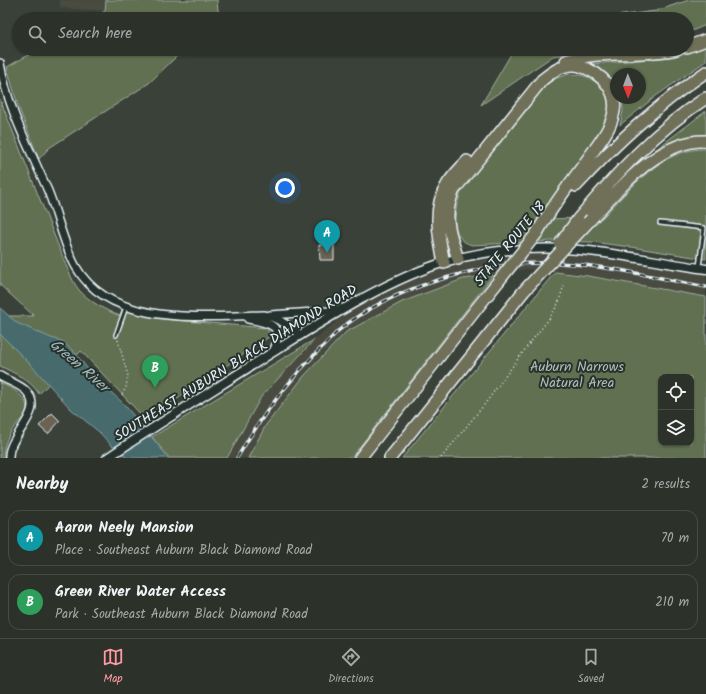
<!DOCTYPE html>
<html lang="en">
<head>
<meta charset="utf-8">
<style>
  :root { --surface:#2c312a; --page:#343932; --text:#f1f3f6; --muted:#a6a9a8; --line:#484c47; --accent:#ff9aa2 }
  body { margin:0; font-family:Kalam,sans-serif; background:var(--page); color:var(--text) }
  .controls { position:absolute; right:12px; bottom:12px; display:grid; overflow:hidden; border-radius:8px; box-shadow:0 1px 3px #0004 }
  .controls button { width:36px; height:36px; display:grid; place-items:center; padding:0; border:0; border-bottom:1px solid var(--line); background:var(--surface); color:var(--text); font:20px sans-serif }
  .compass { position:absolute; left:610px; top:68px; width:36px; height:36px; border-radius:50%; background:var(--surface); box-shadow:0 1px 3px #0004; rotate:179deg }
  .you { position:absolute; left:285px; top:188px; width:14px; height:14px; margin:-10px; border:3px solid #fff; border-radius:50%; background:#1a73e8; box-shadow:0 0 0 6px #1a73e833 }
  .badge { display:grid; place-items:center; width:26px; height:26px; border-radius:50%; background:var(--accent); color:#fff; font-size:13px; font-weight:700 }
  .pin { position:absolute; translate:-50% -33px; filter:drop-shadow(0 1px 2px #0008) }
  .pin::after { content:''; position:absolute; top:21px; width:14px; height:12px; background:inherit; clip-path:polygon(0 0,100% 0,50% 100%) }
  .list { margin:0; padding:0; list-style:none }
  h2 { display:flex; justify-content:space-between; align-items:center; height:52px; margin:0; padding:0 16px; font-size:17px }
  h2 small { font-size:13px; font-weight:400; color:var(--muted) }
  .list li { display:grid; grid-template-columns:26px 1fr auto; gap:12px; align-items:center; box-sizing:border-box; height:56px; margin:0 8px 8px; padding:0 8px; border:1px solid var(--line); border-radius:12px }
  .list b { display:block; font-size:15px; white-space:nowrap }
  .list p { margin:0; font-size:13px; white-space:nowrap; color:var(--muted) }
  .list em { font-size:13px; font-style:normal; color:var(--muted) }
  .icon { flex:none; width:22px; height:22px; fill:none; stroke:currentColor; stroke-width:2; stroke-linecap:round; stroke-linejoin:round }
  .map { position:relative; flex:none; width:706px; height:458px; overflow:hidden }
  .search { position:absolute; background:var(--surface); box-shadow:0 1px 3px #0004; left:12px; right:12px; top:12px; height:44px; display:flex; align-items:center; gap:10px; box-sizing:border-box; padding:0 14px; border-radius:22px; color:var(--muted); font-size:15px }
  .sheet { height:180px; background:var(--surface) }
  nav { display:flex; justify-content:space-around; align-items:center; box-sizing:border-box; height:56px; border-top:1px solid var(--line); background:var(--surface); font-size:11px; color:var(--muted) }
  nav a { display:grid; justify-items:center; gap:2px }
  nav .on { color:var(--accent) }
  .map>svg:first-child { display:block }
</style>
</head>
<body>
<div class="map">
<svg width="706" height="458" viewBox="0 0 706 458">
  <rect width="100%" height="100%" fill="#3a4138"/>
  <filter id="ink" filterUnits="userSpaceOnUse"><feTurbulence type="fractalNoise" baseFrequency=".025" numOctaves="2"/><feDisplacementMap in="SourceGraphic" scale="8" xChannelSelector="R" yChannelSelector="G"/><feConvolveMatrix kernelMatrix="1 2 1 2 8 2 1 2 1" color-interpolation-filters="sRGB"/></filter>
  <g filter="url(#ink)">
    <path fill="#484b40" d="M60,0H106L105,11L60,8Z
      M567,249L706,269V297L588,276L528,269L463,279L402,302L346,332L304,376L266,425L248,458H227L261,397L315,339L368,296L444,263L482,254Z"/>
    <path fill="#606f51" stroke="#a4b0a4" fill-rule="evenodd" d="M106,0H217L219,19H91L105,11Z
      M689,0H706V25L687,33V19H590L656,11Z
      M706,47V61L656,96L620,125L623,111L622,98H640V74H616V84L607,74L592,64L672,57Z
      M39,49H222V52L177,56L149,83L49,148L39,159L18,106L7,67Z
      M514,49H606L553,56L481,105Z
      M569,74C606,73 623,113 595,138L537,219L602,218C630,190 661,148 706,149V259L631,247L592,242L553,241L472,245C447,239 455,205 463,188L547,84L557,78Z
      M0,99L68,270C71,276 74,284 79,290C90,302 105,310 120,316L125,311L163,319L266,328L269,332V337L146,420L81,351L39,394C31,380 14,373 0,366V316H34L0,285Z
      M706,111V137C687,137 671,141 655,150Z
      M555,272L588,276L706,297V458H402ZM661,377H691V443H661Z
      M493,275L351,458H248L266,425L304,376L346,332L402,302L463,279Z
      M315,339L261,397L227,458H169L152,437Z
      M0,383C11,387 31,398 26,412C25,417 20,420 17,424C8,434 3,446 3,458H0Z"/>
    <path fill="#476b6c" stroke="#87a1a4" d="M0,308L17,323L51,338L62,341L75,353L96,379L123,403L169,458H128L113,447L99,432L71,409L31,365L0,334Z"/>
    <path fill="#6a6252" stroke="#e8f1f8" d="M319,245H334V260H320Z
      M52,413L60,421L48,434L39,426Z"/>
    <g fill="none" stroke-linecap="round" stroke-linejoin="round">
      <g stroke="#e8f1f8" stroke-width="6">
        <path id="service" d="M660,223L704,228L699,267
          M116,335L126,307"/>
      </g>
      <g stroke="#e8f1f8" stroke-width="10">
        <path id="tertiary" d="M0,63C7,107 30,149 48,191C58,215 63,244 76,267C111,328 205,316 264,315C279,318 289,326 301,335
          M270,315L329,311L343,308
          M248,319C272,323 285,326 273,352
          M0,376C8,381 18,384 25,390C48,412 7,435 9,458"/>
      </g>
      <g stroke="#e8f1f8" stroke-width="11">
        <path id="secondary" d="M107,458C158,424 210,392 262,359C320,323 383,281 448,261C473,254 501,250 526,249C586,245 647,261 706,269"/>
      </g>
      <g stroke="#e8f1f8" stroke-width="14">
        <path id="motorway" d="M687,47L706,40
          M566,61C600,50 642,57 677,49
          M576,186C617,142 656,106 706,72
          M578,219C616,174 656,130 706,98
          M591,219C620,188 660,139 706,141
          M458,259C450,234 442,216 454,190L542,80C553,71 565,62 580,66C602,73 620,92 613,116C610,129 600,142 592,153C574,179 553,204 537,233
          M444,263C439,237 432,209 447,185C452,176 460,169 467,161
          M360,458L477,308
          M390,458L523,292"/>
      </g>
      <path stroke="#e8f1f8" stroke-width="1.5" stroke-dasharray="1 3" stroke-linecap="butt" d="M118,340L128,376L126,387L121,397
        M441,458L484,405L526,348L549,319L558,304L564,285"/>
      <use href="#service" stroke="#26332d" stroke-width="3"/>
      <use href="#tertiary" stroke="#26332d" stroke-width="7"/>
      <use href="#secondary" stroke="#26332d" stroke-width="8"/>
      <use href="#motorway" stroke="#706f59" stroke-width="11"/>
      <g stroke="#e8f1f8" stroke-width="3.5">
        <path id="rail" d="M237,458C260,418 286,383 319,350C326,344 332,337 338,331C392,286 488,260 557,263C606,265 658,278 706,287"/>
      </g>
      <use href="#rail" stroke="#26332d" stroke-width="2" stroke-dasharray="6" stroke-linecap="butt"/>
      <g stroke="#e8f1f8" stroke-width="14" stroke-linecap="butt">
        <path id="motorway-bridge" d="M560,244L578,219
          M523,292L591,219
          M477,308L537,233"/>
      </g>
      <use href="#motorway-bridge" stroke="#706f59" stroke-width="11"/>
    </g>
  </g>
  <g text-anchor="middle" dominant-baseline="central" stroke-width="4" stroke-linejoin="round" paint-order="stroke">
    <g font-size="14" fill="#e8f1f8" stroke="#26332d">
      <text transform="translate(510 244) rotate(-51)">STATE ROUTE 18</text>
      <text transform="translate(236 363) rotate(-32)">SOUTHEAST AUBURN BLACK DIAMOND ROAD</text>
    </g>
    <g font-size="14" fill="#b2bdb5" stroke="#26332d">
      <text x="577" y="367">Auburn Narrows<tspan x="577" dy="16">Natural Area</tspan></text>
    </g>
    <g font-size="15" font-style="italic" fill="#a8bbc0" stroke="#26332d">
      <text transform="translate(79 366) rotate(41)">Green River</text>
    </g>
  </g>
</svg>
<div class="controls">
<button><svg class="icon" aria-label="locate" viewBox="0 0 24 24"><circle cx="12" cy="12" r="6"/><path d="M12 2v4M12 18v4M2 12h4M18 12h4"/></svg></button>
<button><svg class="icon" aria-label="layers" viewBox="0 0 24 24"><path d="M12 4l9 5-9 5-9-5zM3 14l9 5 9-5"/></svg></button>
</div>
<svg class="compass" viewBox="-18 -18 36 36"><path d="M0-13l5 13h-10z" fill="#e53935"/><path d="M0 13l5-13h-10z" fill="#a6a9a8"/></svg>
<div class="you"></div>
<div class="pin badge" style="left:327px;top:253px;background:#0f9aa8">A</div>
<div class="pin badge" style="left:155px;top:388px;background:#2e9e5b">B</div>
<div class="search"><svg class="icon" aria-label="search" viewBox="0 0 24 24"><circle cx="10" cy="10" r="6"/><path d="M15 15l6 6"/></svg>Search here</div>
</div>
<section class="sheet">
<h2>Nearby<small>2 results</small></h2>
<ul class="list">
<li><span class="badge" style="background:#0f9aa8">A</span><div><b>Aaron Neely Mansion</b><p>Place · Southeast Auburn Black Diamond Road</p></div><em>70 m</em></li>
<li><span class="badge" style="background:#2e9e5b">B</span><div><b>Green River Water Access</b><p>Park · Southeast Auburn Black Diamond Road</p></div><em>210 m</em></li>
</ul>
</section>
<nav>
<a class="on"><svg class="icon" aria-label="map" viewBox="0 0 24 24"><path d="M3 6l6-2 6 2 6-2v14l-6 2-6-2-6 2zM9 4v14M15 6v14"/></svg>Map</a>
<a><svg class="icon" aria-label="directions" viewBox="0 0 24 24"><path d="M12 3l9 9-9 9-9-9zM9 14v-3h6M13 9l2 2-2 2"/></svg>Directions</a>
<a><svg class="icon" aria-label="saved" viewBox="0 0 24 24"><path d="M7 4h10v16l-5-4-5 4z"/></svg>Saved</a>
</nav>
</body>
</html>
